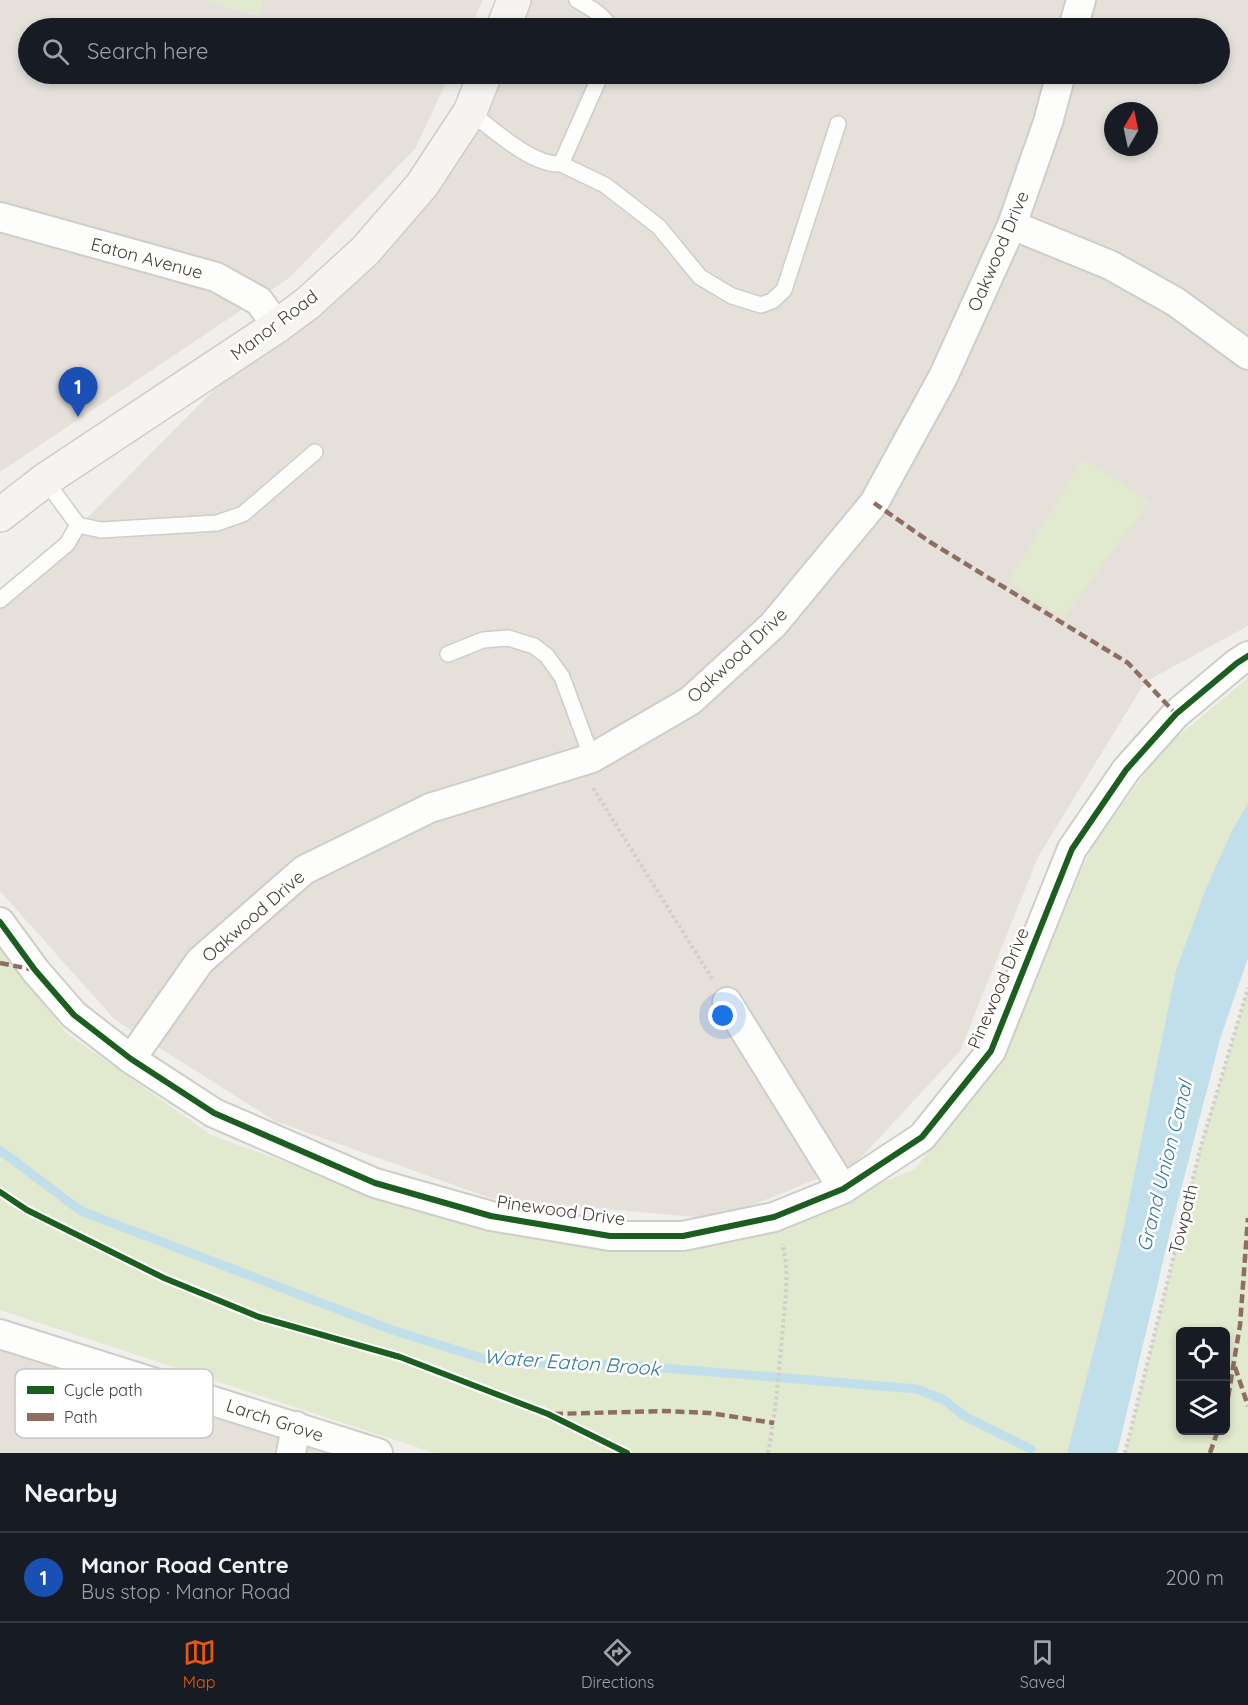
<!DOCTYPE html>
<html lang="en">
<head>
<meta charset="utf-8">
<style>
  :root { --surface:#171b24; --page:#242831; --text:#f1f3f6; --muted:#9ea1a6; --line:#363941; --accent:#ea580c }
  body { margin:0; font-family:Quicksand,sans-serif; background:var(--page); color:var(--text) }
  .controls { position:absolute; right:18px; bottom:18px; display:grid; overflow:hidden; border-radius:9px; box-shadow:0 3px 9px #0003 }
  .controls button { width:54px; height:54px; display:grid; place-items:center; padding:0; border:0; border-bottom:2px solid var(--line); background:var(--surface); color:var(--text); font:30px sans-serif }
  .compass { position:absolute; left:1104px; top:102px; width:54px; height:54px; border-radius:50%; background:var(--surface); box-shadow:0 3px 9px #0003; rotate:9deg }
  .you { position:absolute; left:723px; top:1016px; width:21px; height:21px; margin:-15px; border:4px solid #fff; border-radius:50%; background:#1a73e8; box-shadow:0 0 0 9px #1a73e833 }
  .badge { display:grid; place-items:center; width:39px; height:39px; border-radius:50%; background:var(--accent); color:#fff; font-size:20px; font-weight:700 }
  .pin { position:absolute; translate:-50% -50px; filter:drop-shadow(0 2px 3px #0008) }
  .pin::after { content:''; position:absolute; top:32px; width:21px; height:18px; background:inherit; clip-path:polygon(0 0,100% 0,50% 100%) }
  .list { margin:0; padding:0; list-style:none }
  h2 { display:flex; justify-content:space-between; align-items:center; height:78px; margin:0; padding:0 24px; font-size:26px }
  h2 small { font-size:20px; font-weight:400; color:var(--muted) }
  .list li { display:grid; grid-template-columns:39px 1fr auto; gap:18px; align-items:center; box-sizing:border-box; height:90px; padding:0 24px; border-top:2px solid var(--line) }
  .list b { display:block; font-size:22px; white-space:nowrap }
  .list p { margin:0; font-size:20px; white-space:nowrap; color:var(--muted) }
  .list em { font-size:20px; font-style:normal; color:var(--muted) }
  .icon { flex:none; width:33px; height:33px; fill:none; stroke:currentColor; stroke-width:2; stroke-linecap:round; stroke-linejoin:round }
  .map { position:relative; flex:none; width:1248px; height:1453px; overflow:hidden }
  .search { position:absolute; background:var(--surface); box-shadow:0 3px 9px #0003; left:18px; right:18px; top:18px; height:66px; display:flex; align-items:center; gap:15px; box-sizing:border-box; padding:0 21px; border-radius:33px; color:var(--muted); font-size:22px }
  .sheet { height:168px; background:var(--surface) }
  nav { display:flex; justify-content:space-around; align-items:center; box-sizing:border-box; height:84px; border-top:2px solid var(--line); background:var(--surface); font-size:16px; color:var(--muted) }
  nav a { display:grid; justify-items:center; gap:3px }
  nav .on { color:var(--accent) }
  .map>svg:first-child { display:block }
</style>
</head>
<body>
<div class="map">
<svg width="1248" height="1453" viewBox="0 0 1248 1453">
  <rect width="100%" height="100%" fill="#f1efec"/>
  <path fill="#e5e0da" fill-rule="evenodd" d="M0,0H203L257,16L263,0H483L470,28H28V74H450L415,149L289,278L0,472Z
    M514,0H1248V626L1145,682L1038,857L960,1051L856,1163L718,1219L493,1199L275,1121L114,1019L0,891V606L277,326L365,251L485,74H1220V28H503ZM1113,111H1149V147H1113Z
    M0,1326L363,1453H0Z"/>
  <path fill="#e1e9ce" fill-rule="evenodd" d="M203,0H263L257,16Z
    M1083,459L1150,501L1063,618L1008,582Z
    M1248,678V803L1233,829L1176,970L1117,1259L1067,1453H435L0,1310V946L65,1032L211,1135L351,1186L495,1229L784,1223L915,1169L1008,1049L1091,847L1164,748Z
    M1248,988V1453H1125L1201,1146ZM1180,1332H1226V1430H1180Z"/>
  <path fill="#c1deeb" d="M1248,803V958L1221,1036L1173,1220L1117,1453H1067L1117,1259L1176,970L1207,886L1233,829Z"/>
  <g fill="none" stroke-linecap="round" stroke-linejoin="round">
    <path stroke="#c1deeb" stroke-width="9" d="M0,1150L81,1211L392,1330L491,1361L640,1366L917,1389L944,1400L966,1417L1031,1449"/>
    <g stroke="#cfcdca" stroke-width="18">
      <path id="lane" d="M577,0C589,7 604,15 610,28
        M470,112C493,129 532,166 561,164L601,74
        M561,164L605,185L659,227L700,277L732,296L761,305L772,301L784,290L838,124
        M45,480L78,525L101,530L217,523L243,514L315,452
        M0,600L67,544L78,525
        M448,654L483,640L508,638L534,646L547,656L562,677L592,758"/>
    </g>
    <g stroke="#cfcdca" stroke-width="32">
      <path id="street" d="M1073,28L1081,0
        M0,217L216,277L259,301L277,326
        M1012,225L1110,265L1176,302L1248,355
        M0,922L35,970L74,1015L131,1059L214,1113L375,1183L491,1216L610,1236H683L774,1217L843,1189L922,1137L991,1051L1072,849L1126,770L1176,714L1237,663L1248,656
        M727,1002L843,1189
        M131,1059L200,961L304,870L430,808L592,758L690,701L773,625L874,503L943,377L1012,225L1048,122L1061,74
        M0,1334L378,1453
        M291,1453L296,1426"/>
    </g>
    <g stroke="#d1ccc5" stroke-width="36">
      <path id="secondary" d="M503,28L514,0
        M0,515L45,480L277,326L308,303L365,251L422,185L470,112L485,74"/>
    </g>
    <path stroke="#d1cfcb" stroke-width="4" stroke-dasharray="3 3" stroke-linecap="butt" d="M593,788L713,980
      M768,1453C776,1411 779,1370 783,1327C785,1301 790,1269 782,1244
      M1125,1453L1201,1146L1248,988"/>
    <use href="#lane" stroke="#fdfdfc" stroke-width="15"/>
    <use href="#street" stroke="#fdfdfc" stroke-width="28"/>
    <use href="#secondary" stroke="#f6f4f0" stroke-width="33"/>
    <path stroke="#8d6e63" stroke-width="4.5" stroke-dasharray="9 4.5" stroke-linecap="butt" d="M874,503L930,542L1128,663L1176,714
      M0,963L35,970
      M1235,1367L1248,1406
      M1226,1410L1240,1325L1248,1218
      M554,1414L662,1411L710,1413L774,1423
      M1210,1453L1218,1430"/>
    <g stroke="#fff" stroke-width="10">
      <path id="cycleway" d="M0,922L35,970L74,1015L131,1059L214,1113L375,1183L491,1216L610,1236H683L774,1217L843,1189L922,1137L991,1051L1072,849L1126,770L1176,714L1237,663L1248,656
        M0,1192L27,1210L164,1278L259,1317L400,1357L548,1414L627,1453"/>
    </g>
    <use href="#cycleway" stroke="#1b5e20" stroke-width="6"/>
  </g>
  <g text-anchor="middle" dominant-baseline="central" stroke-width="5" stroke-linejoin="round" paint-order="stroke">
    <g font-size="18" fill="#474039" stroke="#fff">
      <text transform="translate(998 251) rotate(-67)">Oakwood Drive</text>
      <text transform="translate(147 258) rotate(15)">Eaton Avenue</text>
      <text transform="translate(274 325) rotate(-37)">Manor Road</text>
      <text transform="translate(737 655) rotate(-43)">Oakwood Drive</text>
      <text transform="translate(253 916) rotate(-41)">Oakwood Drive</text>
      <text transform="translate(998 988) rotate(-67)">Pinewood Drive</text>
      <text transform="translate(561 1210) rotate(8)">Pinewood Drive</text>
      <text transform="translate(1183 1219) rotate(-76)">Towpath</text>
      <text transform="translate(275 1420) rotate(18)">Larch Grove</text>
    </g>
    <g font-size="20" font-style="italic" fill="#367a9b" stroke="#fff">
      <text transform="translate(1164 1166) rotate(-76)">Grand Union Canal</text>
      <text transform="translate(572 1362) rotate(4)">Water Eaton Brook</text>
    </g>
  </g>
  <rect x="15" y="1369" width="198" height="69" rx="9" fill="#fff" stroke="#c8c6c4" stroke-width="1.5"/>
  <rect x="27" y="1386" width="27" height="8" fill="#1b5e20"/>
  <rect x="27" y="1413" width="27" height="8" fill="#8d6e63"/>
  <g font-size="16" fill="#474039">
    <text x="64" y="1396">Cycle path</text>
    <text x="64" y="1423">Path</text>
  </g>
</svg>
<div class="controls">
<button><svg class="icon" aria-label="locate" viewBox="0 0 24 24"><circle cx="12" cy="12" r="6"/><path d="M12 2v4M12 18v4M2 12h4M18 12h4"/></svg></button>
<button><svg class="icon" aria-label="layers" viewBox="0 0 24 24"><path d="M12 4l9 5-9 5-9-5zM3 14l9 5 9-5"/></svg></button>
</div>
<svg class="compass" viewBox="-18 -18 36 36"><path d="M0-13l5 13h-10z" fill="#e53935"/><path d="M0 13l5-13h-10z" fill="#9ea1a6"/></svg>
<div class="you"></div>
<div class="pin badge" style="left:78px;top:417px;background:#1a4fb4">1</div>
<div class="search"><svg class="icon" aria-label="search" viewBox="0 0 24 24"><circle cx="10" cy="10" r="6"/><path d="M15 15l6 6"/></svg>Search here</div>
</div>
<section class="sheet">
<h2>Nearby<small></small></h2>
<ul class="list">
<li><span class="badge" style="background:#1a4fb4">1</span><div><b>Manor Road Centre</b><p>Bus stop · Manor Road</p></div><em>200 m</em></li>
</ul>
</section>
<nav>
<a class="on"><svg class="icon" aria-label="map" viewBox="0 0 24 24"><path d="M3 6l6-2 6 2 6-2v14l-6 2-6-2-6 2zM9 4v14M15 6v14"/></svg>Map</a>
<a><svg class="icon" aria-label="directions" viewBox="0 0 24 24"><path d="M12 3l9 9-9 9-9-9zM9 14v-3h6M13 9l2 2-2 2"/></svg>Directions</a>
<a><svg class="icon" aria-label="saved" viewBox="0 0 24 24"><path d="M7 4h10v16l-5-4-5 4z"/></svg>Saved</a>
</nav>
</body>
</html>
